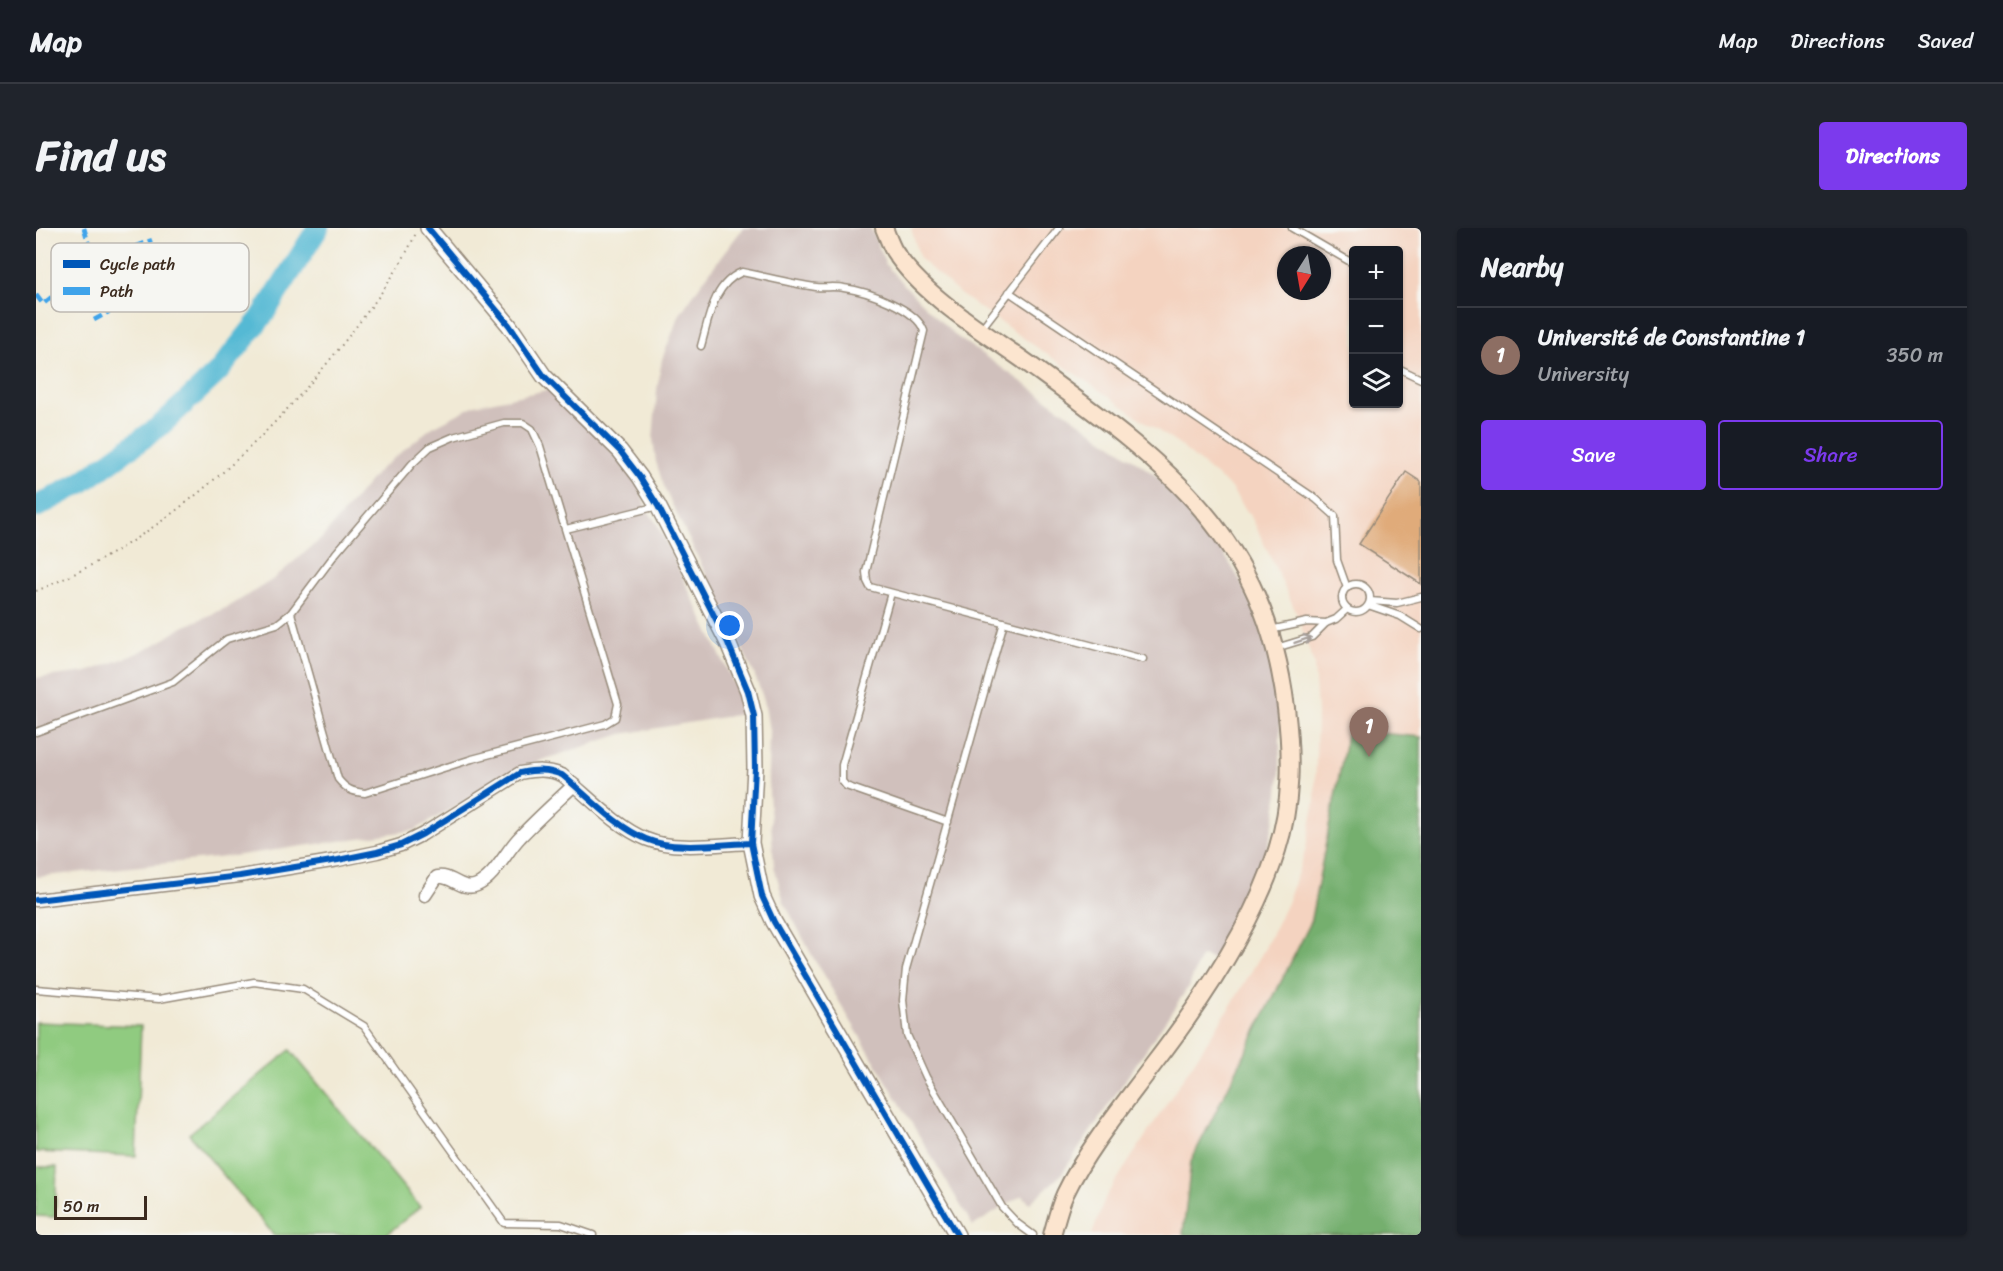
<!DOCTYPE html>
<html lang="en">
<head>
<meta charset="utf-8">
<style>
  :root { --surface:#171b24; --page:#20242c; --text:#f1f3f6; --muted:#9ea1a6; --line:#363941; --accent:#7c3aed }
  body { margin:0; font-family:Sriracha,sans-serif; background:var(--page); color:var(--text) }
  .controls { position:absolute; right:18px; top:18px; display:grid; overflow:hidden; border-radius:6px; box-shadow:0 2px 4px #0004 }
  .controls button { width:54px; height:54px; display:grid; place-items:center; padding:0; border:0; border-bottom:2px solid var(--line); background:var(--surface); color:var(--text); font:30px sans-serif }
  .compass { position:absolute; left:1241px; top:18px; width:54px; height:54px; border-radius:50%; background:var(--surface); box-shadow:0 2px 4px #0004; rotate:191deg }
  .scale { position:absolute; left:18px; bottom:15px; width:93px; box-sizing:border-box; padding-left:6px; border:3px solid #3b2a1e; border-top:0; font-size:16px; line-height:21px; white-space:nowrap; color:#3b2a1e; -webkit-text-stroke:4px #f6f6f2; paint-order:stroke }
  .you { position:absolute; left:694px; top:398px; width:21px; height:21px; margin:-15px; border:4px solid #fff; border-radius:50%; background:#1a73e8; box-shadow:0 0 0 9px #1a73e833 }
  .badge { display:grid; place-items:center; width:39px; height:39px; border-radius:50%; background:var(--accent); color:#fff; font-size:20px; font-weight:700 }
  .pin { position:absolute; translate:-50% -50px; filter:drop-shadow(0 2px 3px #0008) }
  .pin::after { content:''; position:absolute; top:32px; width:21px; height:18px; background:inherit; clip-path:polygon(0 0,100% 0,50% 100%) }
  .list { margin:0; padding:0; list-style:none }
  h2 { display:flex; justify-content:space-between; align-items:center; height:78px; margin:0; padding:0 24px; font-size:26px }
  h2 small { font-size:20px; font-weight:400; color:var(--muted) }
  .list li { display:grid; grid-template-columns:39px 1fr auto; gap:18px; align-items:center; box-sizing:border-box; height:96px; padding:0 24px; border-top:2px solid var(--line) }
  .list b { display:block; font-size:22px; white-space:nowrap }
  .list p { margin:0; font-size:20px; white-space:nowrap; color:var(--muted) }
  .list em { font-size:20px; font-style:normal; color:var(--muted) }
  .actions { display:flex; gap:12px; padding:18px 24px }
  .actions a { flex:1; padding:14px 0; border:2px solid var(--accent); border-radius:6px; text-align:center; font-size:21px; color:var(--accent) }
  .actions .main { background:var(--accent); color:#fff }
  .icon { flex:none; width:33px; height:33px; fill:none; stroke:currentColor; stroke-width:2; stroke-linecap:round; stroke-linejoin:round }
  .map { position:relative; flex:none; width:1385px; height:1007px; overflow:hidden; border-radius:6px }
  header { display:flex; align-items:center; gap:36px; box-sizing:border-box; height:84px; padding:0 30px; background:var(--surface); border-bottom:2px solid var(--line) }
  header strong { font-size:28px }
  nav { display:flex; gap:33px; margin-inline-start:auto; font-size:21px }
  .intro { display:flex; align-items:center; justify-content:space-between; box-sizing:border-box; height:144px; padding:0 36px }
  h1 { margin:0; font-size:42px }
  .button { padding:15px 27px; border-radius:6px; background:var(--accent); color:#fff; font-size:21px; font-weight:700 }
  main { display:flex; gap:36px; padding:0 36px }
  aside { flex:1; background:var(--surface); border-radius:6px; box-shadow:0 2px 4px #0004 }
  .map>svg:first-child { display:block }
</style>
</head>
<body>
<header>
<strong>Map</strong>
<nav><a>Map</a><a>Directions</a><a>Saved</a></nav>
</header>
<div class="intro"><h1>Find us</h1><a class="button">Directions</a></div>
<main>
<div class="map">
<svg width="1385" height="1007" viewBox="0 0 1385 1007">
  <rect width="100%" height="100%" fill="#f6f6f2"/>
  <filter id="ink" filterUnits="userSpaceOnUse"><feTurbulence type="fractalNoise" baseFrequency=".0167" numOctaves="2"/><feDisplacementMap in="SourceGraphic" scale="12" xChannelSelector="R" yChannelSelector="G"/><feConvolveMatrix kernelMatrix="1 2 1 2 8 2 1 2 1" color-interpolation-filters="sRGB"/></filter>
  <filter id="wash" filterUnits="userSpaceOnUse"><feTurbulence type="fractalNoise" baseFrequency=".008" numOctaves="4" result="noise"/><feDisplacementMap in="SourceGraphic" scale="24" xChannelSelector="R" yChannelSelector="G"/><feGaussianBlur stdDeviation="1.35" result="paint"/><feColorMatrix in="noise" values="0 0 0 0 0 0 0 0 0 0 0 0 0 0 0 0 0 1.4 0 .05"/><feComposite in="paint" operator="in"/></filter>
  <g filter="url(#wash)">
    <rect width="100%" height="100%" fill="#f1ead6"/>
    <path fill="#f4d3c0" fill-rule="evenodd" d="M875,0H1385V1007H1056L1069,970L1199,771L1228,722L1251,675L1269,624L1279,573L1281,485L1278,436L1260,384L1217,292L1194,259L1143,217L925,67L884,31ZM1318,22H1362V176H1318ZM1250,27H1286V63H1250Z"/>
    <path fill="#d0c0bc" d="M707,0H835L850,37L869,58L917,106L1101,234L1130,255L1160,287L1182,316L1205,354L1222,391L1236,438L1244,492V545L1240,584L1227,639L1181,732L1165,728L1153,758L1025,947L994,975L986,967L937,998L779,733L748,674L738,638L732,549L733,502L728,472L717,443L629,262L620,234L617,211L621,162L626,131L644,86L669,50Z
      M520,158L602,254L610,280L621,296L712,485L586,506L485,539L379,602L190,629L0,649V450L51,444L95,428L124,414L145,400L194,378L236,352L285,311L343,242L395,200L439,177L511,162Z"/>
    <path fill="#90cb80" stroke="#667a4f" stroke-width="1.5" d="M0,794L105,798L100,928L0,924Z
      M254,822L384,979L350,1007H238L153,906Z
      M0,939H21L19,989L0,988Z"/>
    <path fill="#74af6e" stroke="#586c46" stroke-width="1.5" d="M1312,502L1385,509V1007H1147L1155,933L1274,696Z"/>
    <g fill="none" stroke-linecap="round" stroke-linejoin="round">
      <path stroke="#55b9d4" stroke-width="22" d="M0,279L45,255L124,198L182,144L225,90L282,0"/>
    </g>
    <g id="blocks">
      <path fill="#e0ab7a" d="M1370,244L1385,254V356L1323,316Z"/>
    </g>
  </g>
  <g filter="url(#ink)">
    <use href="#blocks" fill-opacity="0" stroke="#968a7a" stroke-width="1.5"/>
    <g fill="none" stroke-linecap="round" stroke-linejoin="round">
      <g stroke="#968a7a" stroke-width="9">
        <path id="service" d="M1256,0L1318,36
          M973,64L1280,271L1299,288L1301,332L1311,360
          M945,101L1023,0
          M665,118C673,90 677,56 706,44C731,49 756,56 780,59C789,60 799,58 808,60C831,63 881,81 888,103L830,344L831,353L834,359L1107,431
          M1362,140L1385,151
          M530,301L622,278
          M1306 370a14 14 0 1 1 28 0a14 14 0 1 1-28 0Z
          M855,365L806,537V553L810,558L912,594
          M1334,373L1361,375L1385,369
          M1332,377L1364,388L1385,401
          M968,394L870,741L867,772L871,807L890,849L966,979L982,996L997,1007
          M1234,402L1271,394L1290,395
          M1240,420L1276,409L1290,395L1300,391L1311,381
          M0,504L137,454L191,411L241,396L255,385L300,325L376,236L394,219L417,209L468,195H487L496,201L504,218L582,476L579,490L569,496L436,531L329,565C316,564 310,561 302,551L255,385
          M0,761L123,771L218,754L267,761L328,798L468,995L525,996L557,1007"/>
      </g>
      <g stroke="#968a7a" stroke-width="15">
        <path id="minor" d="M389,667L401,649C415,646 426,664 441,657C459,649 470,623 484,609C501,591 520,574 538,557
          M0,672L204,648L302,632L341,624L365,617L387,606L484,545C500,542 511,541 526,547C551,567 580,599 610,611C638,623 684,616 715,615"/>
      </g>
      <g stroke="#968a7a" stroke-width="18">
        <path id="tertiary" d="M392,0L473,97L508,148L584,223L604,249L622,278L692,415L712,463L718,488L719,540L715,615L726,668L738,694L921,1007"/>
      </g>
      <g stroke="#968a7a" stroke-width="20">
        <path id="secondary" d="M848,0C851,7 854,16 858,23C889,71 955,108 1001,142C1131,237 1229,308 1250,480C1256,529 1256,575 1241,622C1218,696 1164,776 1117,837C1088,876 1050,922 1029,966C1023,979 1020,993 1016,1007"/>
      </g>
      <path stroke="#968a7a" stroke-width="2" stroke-dasharray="1.5 4.5" stroke-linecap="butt" d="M0,363C128,311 233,212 316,104C340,73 364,41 380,5"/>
      <use href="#service" stroke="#fff" stroke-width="6"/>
      <use href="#minor" stroke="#fff" stroke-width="12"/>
      <use href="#tertiary" stroke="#fff" stroke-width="15"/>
      <use href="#secondary" stroke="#fce5cf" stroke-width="16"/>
      <path stroke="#3fa3ea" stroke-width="4.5" stroke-dasharray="9 4.5" stroke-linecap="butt" d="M48,0L58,34L80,80
        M0,67L7,76L58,34L116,12
        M58,92L80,80L92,81L129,60"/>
      <g stroke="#f6f6f2" stroke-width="10">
        <path id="cycleway" d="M392,0L473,97L508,148L584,223L604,249L622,278L692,415L712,463L718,488L719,540L715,615L726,668L738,694L921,1007
          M0,672L204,648L302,632L341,624L365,617L387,606L484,545C500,542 511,541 526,547C551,567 580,599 610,611C638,623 684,616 715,615"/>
      </g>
      <use href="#cycleway" stroke="#0057b8" stroke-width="6"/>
    </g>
    <defs><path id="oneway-shaft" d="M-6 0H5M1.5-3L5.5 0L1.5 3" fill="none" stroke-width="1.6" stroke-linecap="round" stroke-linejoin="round" transform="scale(1.5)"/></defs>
    <use stroke="#a79f9a" href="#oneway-shaft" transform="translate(1267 412) rotate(-19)"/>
  </g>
  <rect x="15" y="15" width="198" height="69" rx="9" fill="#f6f6f2" stroke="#beb9b2" stroke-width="1.5"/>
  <rect x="27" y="32" width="27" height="8" fill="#0057b8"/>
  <rect x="27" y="59" width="27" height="8" fill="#3fa3ea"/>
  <g font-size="16" fill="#3b2a1e">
    <text x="64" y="42">Cycle path</text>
    <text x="64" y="69">Path</text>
  </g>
</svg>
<div class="controls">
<button>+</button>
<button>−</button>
<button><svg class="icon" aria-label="layers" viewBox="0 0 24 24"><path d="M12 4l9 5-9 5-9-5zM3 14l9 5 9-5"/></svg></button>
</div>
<svg class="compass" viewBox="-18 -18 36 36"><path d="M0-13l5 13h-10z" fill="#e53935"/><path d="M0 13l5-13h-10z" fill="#9ea1a6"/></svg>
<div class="scale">50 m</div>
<div class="you"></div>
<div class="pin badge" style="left:1333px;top:529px;background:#8d6e63">1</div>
</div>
<aside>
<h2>Nearby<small></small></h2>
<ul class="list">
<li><span class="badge" style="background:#8d6e63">1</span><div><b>Université de Constantine 1</b><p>University</p></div><em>350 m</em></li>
</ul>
<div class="actions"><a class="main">Save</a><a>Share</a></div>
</aside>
</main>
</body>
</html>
